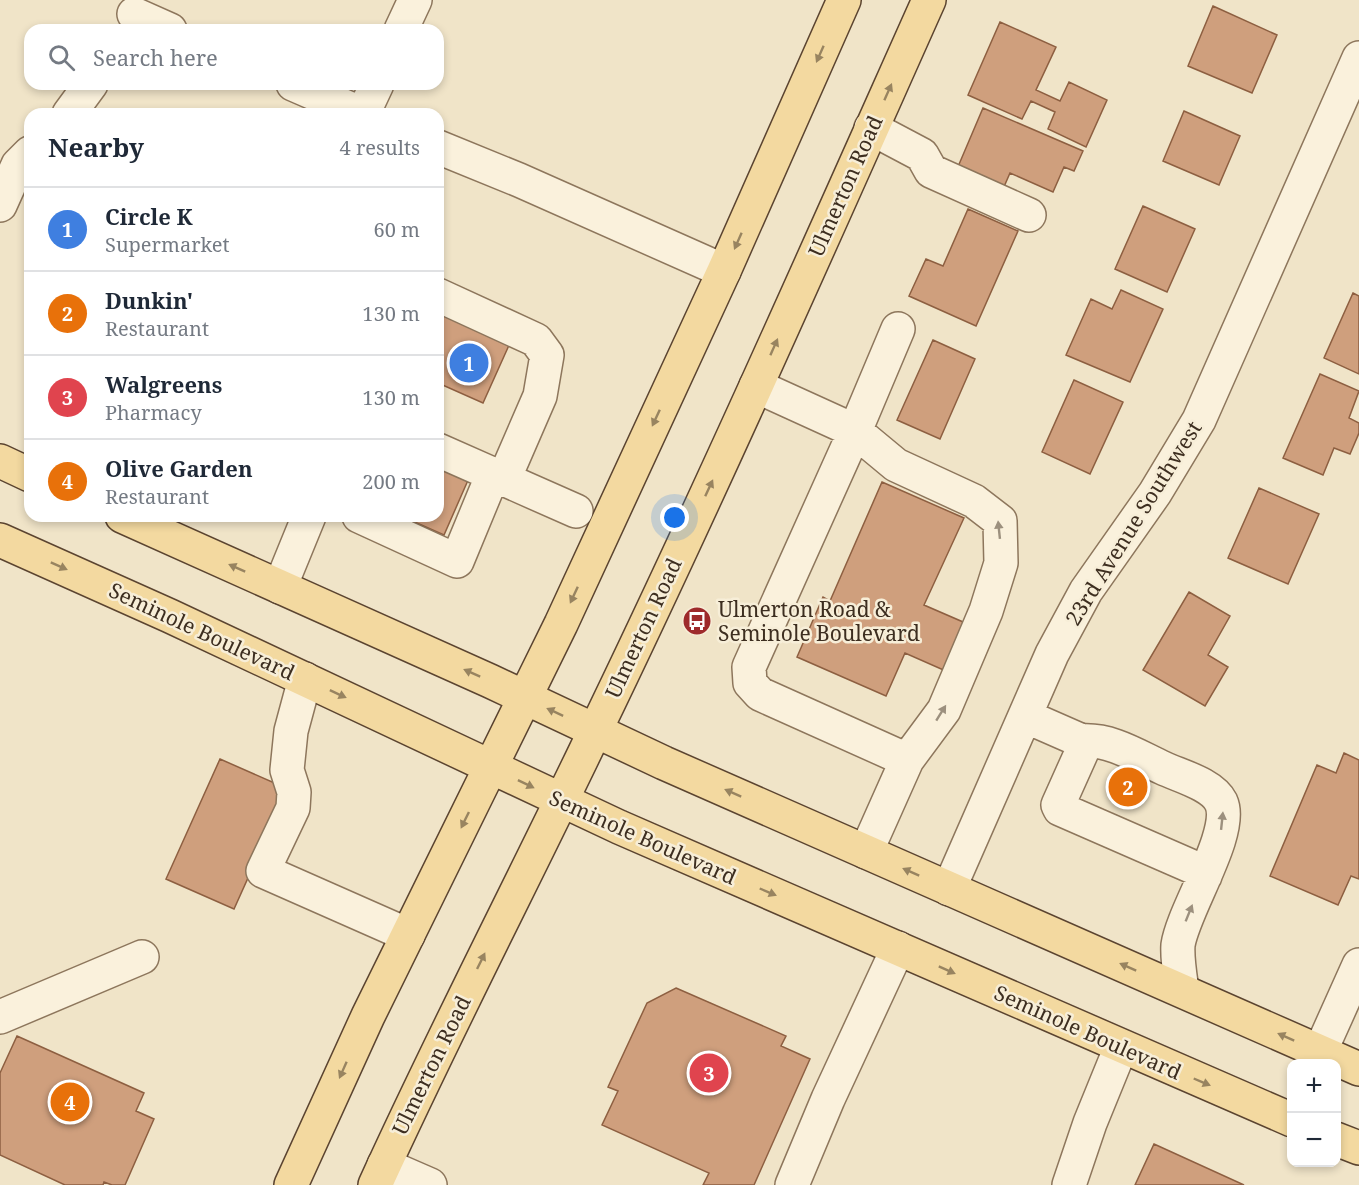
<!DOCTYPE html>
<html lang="en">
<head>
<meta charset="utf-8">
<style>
  :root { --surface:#fff; --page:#f2f2f3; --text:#1f2937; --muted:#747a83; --line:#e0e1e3; --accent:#9e2a2b }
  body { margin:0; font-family:"Noto Serif",serif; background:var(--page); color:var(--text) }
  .controls { position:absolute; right:18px; bottom:18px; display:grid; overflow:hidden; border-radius:12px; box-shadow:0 3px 9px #0003 }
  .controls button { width:54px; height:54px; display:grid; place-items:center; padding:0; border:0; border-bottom:2px solid var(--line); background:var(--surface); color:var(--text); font:30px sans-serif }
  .you { position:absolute; left:675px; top:518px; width:21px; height:21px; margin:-15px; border:4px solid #fff; border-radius:50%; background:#1a73e8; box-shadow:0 0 0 9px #1a73e833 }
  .badge { display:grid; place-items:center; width:39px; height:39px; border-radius:50%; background:var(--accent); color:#fff; font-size:20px; font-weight:700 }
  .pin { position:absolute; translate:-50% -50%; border:3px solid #fff; box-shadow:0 2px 6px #0006 }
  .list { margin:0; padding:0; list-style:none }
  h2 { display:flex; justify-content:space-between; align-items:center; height:78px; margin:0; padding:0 24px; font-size:26px }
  h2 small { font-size:20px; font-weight:400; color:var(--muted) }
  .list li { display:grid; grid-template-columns:39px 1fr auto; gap:18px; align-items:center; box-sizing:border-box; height:84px; padding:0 24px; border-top:2px solid var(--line) }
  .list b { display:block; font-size:22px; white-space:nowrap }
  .list p { margin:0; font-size:20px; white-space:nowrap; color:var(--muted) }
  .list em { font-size:20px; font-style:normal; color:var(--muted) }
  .icon { flex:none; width:33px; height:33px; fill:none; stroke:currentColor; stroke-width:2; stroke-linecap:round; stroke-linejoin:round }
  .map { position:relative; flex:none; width:1359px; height:1185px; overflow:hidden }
  .search { position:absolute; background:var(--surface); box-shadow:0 3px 9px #0003; left:24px; top:24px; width:420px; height:66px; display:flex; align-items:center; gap:15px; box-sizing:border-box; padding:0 21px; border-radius:18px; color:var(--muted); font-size:22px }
  .panel { position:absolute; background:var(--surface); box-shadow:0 3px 9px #0003; left:24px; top:108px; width:420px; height:414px; border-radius:18px }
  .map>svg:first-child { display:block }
</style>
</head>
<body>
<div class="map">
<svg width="1359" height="1185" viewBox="0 0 1359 1185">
  <rect width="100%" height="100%" fill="#f0e4c8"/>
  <path fill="#cf9f7d" stroke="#8d5f41" stroke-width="1.5" d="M1213,6L1277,35L1252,93L1188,66Z
    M1000,22L1056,47L1036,90L1060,101L1069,82L1107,100L1086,147L1048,129L1055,112L1031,101L1022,119L968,95Z
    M983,108L1083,151L1074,171L1064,167L1053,192L1010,173L1003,189L957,169Z
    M1184,111L1240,136L1219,185L1163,161Z
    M1143,206L1195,229L1167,292L1115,269Z
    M968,209L1018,231L976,326L909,296L926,259L943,266Z
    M1121,290L1163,309L1130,382L1066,355L1091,299L1112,309Z
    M1353,293L1359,296V374L1324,358Z
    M438,311L510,343L483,403L438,383Z
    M933,340L975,359L940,439L897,420Z
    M1320,374L1359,391L1349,418L1359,423V433L1350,454L1334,448L1323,475L1283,458Z
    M1074,380L1123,402L1090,474L1042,452Z
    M438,464L469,478L444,535L401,516H438Z
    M882,482L964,518L924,605L970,625L948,672L905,653L886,696L797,657L823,597L830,601Z
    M1259,488L1319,514L1288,584L1228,558Z
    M1189,592L1230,616L1208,655L1228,667L1205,706L1143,670Z
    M1344,753L1359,760V879L1351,876L1338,905L1270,876L1317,765L1336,773Z
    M220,759L288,789L234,909L166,879Z
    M676,988L786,1036L781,1046L810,1059L754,1185H703L709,1173L602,1125L618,1091L608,1087L647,1003Z
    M17,1036L144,1093L136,1111L154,1119L125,1185H112L104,1182L103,1185H65L0,1155V1073Z
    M1154,1144L1244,1185H1135Z"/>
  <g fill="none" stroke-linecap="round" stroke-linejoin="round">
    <g stroke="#8d765c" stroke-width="36">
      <path id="minor" d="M134,14L170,30
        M401,30L415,0
        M293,84L362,114
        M69,114L91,84
        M363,114L377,84
        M871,128L922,155L931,171L1029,215
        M438,147L519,180L724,271
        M0,205L18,165L30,153
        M438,295L536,340L547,355L540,396L504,479
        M898,329L855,431L896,465L974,501L1000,521L1001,563L986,611L944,710L907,760
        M756,386L855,431L749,667L750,683L760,694L907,760L866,852
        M438,450L576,511
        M359,516L457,561L493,474
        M280,587L309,516
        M305,679L291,731L287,770L294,792L293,808L263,871L408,935
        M1025,716L1082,741L1084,747L1058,805L1060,809L1202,871L1205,876
        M1082,741C1111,739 1137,756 1163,768C1180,776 1212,784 1221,802C1235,832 1183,910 1178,945C1177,959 1180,976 1182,990
        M949,889L1052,654L1086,591L1155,493L1199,420L1359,58
        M0,1017L142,957
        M1320,1052L1359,965
        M384,1165L430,1185
        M792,1185L828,1099L898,948
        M1069,1185L1090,1123L1121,1047"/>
    </g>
    <g stroke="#5b4430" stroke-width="36">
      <path id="major" d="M0,461L30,475
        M122,516L490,681L664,763L1359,1069
        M0,540L170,616L619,827L1292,1120
        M1336,1139L1359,1148
        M291,1185L368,1016L561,624L724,271L844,0
        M375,1185C445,1031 523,882 596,729C712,489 820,244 929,0"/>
    </g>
    <use href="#minor" stroke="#faf1dc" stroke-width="33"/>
    <use href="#major" stroke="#f3d9a0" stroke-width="33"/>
  </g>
  <defs><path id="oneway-solid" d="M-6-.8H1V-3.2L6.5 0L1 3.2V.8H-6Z" transform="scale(1.5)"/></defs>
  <g fill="#988460">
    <use href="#oneway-solid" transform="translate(820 54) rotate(114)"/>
    <use href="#oneway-solid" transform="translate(888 92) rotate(-66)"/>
    <use href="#oneway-solid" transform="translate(738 241) rotate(114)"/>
    <use href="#oneway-solid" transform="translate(774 347) rotate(-66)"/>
    <use href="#oneway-solid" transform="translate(656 418) rotate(115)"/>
    <use href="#oneway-solid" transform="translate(709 488) rotate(-65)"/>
    <use href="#oneway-solid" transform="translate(59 566) rotate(24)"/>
    <use href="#oneway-solid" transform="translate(237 568) rotate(-156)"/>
    <use href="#oneway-solid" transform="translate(574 595) rotate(115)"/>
    <use href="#oneway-solid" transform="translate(472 673) rotate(-156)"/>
    <use href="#oneway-solid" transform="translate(338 694) rotate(25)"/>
    <use href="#oneway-solid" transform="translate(555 712) rotate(-155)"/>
    <use href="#oneway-solid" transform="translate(526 784) rotate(26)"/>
    <use href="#oneway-solid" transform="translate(733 793) rotate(-156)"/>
    <use href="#oneway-solid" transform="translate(465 820) rotate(116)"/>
    <use href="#oneway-solid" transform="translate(911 872) rotate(-156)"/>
    <use href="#oneway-solid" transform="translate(768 892) rotate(23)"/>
    <use href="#oneway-solid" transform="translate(481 961) rotate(-64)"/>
    <use href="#oneway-solid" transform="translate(1128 967) rotate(-156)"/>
    <use href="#oneway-solid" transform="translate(947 970) rotate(24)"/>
    <use href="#oneway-solid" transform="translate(1286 1037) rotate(-156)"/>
    <use href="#oneway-solid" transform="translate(343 1070) rotate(114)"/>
    <use href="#oneway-solid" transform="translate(1202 1082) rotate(23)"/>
  </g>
  <g fill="#9c907e">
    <use href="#oneway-solid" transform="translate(999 530) rotate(-96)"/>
    <use href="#oneway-solid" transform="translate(941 713) rotate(-58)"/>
    <use href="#oneway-solid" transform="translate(1222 821) rotate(-84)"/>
    <use href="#oneway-solid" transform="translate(1189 913) rotate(-68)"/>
  </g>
  <defs>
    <g id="bus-disc" transform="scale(1.5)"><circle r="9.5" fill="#9e2a2b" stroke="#f7eed8"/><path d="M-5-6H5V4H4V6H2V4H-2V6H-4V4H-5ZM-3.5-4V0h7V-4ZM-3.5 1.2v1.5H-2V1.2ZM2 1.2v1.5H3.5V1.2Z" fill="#fff"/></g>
  </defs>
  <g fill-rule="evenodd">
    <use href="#bus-disc" x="697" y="621"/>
  </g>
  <g text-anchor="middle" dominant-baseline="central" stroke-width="5" stroke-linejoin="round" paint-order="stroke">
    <g font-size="21" fill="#3d2e20" stroke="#f7eed8">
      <text transform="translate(845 186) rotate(-66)">Ulmerton Road</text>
      <text transform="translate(1133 523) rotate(-58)">23rd Avenue Southwest</text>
      <text transform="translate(643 628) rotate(-65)">Ulmerton Road</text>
      <text transform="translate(202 631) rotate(25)">Seminole Boulevard</text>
      <text transform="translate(643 837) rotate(24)">Seminole Boulevard</text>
      <text transform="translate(1088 1032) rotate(24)">Seminole Boulevard</text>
      <text transform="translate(431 1065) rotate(-64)">Ulmerton Road</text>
    </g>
    <g font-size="21" fill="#3d2e20" stroke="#f7eed8" text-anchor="start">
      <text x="718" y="609">Ulmerton Road &amp;<tspan x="718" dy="24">Seminole Boulevard</tspan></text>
    </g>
  </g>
</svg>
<div class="controls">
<button>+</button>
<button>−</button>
</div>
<div class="you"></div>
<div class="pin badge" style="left:469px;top:363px;background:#3f7fe0">1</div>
<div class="pin badge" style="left:1128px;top:787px;background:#e8710a">2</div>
<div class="pin badge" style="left:709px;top:1073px;background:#e0444e">3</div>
<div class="pin badge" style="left:70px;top:1102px;background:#e8710a">4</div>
<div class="search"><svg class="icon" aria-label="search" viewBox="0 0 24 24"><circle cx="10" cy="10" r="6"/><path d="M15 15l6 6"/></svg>Search here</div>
<section class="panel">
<h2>Nearby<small>4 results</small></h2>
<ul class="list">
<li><span class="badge" style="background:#3f7fe0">1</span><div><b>Circle K</b><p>Supermarket</p></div><em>60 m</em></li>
<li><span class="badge" style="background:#e8710a">2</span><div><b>Dunkin'</b><p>Restaurant</p></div><em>130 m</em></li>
<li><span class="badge" style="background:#e0444e">3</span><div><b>Walgreens</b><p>Pharmacy</p></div><em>130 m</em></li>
<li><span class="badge" style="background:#e8710a">4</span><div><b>Olive Garden</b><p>Restaurant</p></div><em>200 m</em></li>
</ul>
</section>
</div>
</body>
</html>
